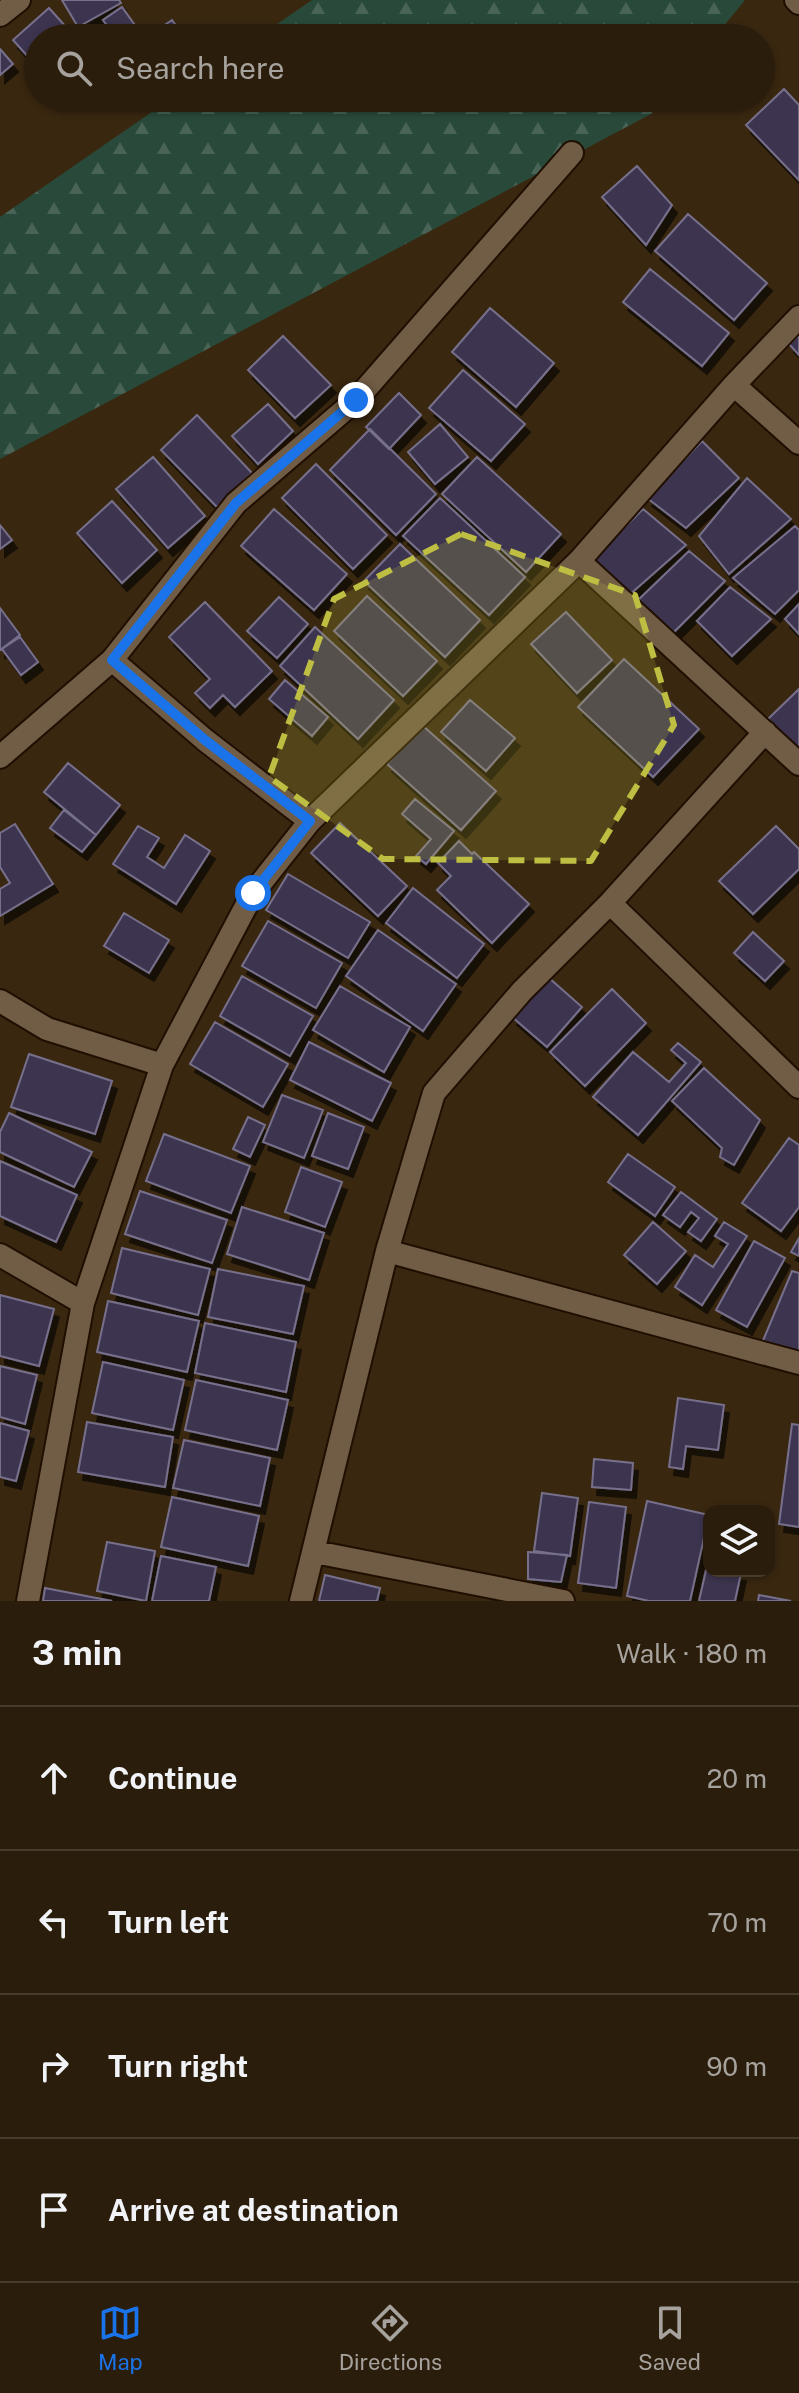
<!DOCTYPE html>
<html lang="en">
<head>
<meta charset="utf-8">
<style>
  :root { --surface:#2b1d0c; --page:#332615; --text:#f1f3f6; --muted:#a6a29d; --line:#473b2d; --accent:#1a73e8 }
  body { margin:0; font-family:"Public Sans",sans-serif; background:var(--page); color:var(--text) }
  .controls { position:absolute; right:24px; bottom:24px; display:grid; overflow:hidden; border-radius:16px; box-shadow:0 2px 6px #0004 }
  .controls button { width:72px; height:72px; display:grid; place-items:center; padding:0; border:0; border-bottom:2px solid var(--line); background:var(--surface); color:var(--text); font:40px sans-serif }
  .stop { position:absolute; width:24px; height:24px; margin:-18px; border:6px solid #1a73e8; border-radius:50%; background:#fff }
  .stop.end { background:#1a73e8; border-color:#fff; box-shadow:0 2px 8px #0008 }
  .list { margin:0; padding:0; list-style:none }
  h2 { display:flex; justify-content:space-between; align-items:center; height:104px; margin:0; padding:0 32px; font-size:34px }
  h2 small { font-size:26px; font-weight:400; color:var(--muted) }
  .list li { display:grid; grid-template-columns:52px 1fr auto; gap:24px; align-items:center; box-sizing:border-box; height:144px; padding:0 32px; border-top:2px solid var(--line) }
  .list b { display:block; font-size:30px; white-space:nowrap }
  .list em { font-size:26px; font-style:normal; color:var(--muted) }
  .icon { flex:none; width:44px; height:44px; fill:none; stroke:currentColor; stroke-width:2; stroke-linecap:round; stroke-linejoin:round }
  .map { position:relative; flex:none; width:799px; height:1601px; overflow:hidden }
  .search { position:absolute; background:var(--surface); box-shadow:0 2px 6px #0004; left:24px; right:24px; top:24px; height:88px; display:flex; align-items:center; gap:20px; box-sizing:border-box; padding:0 28px; border-radius:44px; color:var(--muted); font-size:30px }
  .sheet { height:680px; background:var(--surface) }
  nav { display:flex; justify-content:space-around; align-items:center; box-sizing:border-box; height:112px; border-top:2px solid var(--line); background:var(--surface); font-size:22px; color:var(--muted) }
  nav a { display:grid; justify-items:center; gap:4px }
  nav .on { color:var(--accent) }
  .map>svg:first-child { display:block }
</style>
</head>
<body>
<div class="map">
<svg width="799" height="1601" viewBox="0 0 799 1601">
  <defs>
    <pattern id="forest-firs" width="22" height="20" patternUnits="userSpaceOnUse" patternTransform="scale(2)"><rect width="22" height="20" fill="#294a3a"/><path d="M5 1l3.5 6h-7zM16 11l3.5 6h-7z" fill="#496456"/></pattern>
    <filter id="shadow"><feDropShadow dx="5" dy="8" stdDeviation="0" flood-color="#0009"/></filter>
  </defs>
  <rect width="100%" height="100%" fill="#392710"/>
  <path fill="url(#forest-firs)" d="M312,0H745L714,38H257Z
    M172,98H664L651,114L0,459V217Z"/>
  <path fill="#3d3650" stroke="#77708c" stroke-width="2" filter="url(#shadow)" d="M62,0H119L121,3L78,27Z
    M122,7L137,28L122,38H116L103,20Z
    M49,8L76,38H38V68L13,40Z
    M172,20L185,38H145Z
    M0,49L13,64L0,75Z
    M784,89L799,105V180L746,125Z
    M637,166L672,205L646,245L602,197Z
    M688,214L767,283L734,320L655,251Z
    M650,269L729,333L702,366L623,302Z
    M490,308L554,363L516,407L452,352Z
    M799,335V355L789,344Z
    M283,336L331,385L295,418L248,370Z
    M463,370L525,424L491,461L429,408Z
    M399,393L421,415L389,449L366,427Z
    M268,404L293,431L258,464L232,436Z
    M197,415L252,473L217,507L161,450Z
    M440,424L468,457L435,484L408,452Z
    M370,429L436,494L396,535L330,470Z
    M702,441L739,478L686,528L647,498Z
    M153,457L205,516L168,548L116,489Z
    M477,457L561,534L526,572L442,494Z
    M316,464L387,535L353,569L282,498Z
    M747,478L791,519L729,574L699,536Z
    M440,498L525,577L489,615L403,536Z
    M112,501L157,550L122,583L77,533Z
    M274,509L347,574L314,610L241,546Z
    M643,509L686,545L627,597L590,561Z
    M0,525L12,540L0,549Z
    M795,526L799,530V590L775,614L733,578Z
    M400,544L480,620L445,657L364,581Z
    M689,551L725,581L669,637L634,604Z
    M730,587L771,619L732,656L697,621Z
    M367,596L437,661L403,696L334,631Z
    M279,597L308,624L277,658L247,631Z
    M205,602L272,671L235,707L223,695L210,708L195,693L210,679L169,637Z
    M799,604V634L785,619Z
    M0,608L20,635L0,650Z
    M566,612L612,660L577,693L531,644Z
    M315,627L394,700L358,739L280,666Z
    M20,637L38,662L21,675L2,649Z
    M624,659L699,729L653,777L578,707Z
    M285,680L328,717L312,736L269,699Z
    M799,689V749L767,720Z
    M470,700L515,738L486,771L441,732Z
    M422,725L496,791L461,830L387,764Z
    M68,763L120,805L96,835L44,792Z
    M415,799L454,831L426,864L416,856L431,839L402,814Z
    M64,810L96,835L82,852L50,828Z
    M340,823L407,886L378,916L311,853Z
    M15,824L53,884L0,916V889L10,883L0,867V833Z
    M138,826L159,838L147,857L164,868L185,835L210,851L176,904L113,864Z
    M776,826L799,849V869L753,914L719,881Z
    M459,841L472,854L474,852L529,904L492,943L437,890L451,876L438,863Z
    M288,874L370,922L348,958L266,910Z
    M413,888L484,944L457,978L386,923Z
    M124,913L169,940L149,973L104,946Z
    M268,921L342,963L316,1008L242,966Z
    M378,930L456,984L423,1031L346,976Z
    M753,932L784,961L765,981L734,953Z
    M242,976L313,1016L290,1056L220,1016Z
    M548,977L582,1007L547,1047L512,1017Z
    M340,986L410,1027L384,1072L313,1030Z
    M612,989L646,1023L585,1086L550,1052Z
    M215,1022L288,1064L263,1107L190,1064Z
    M309,1042L391,1083L372,1121L290,1080Z
    M678,1043L701,1062L638,1135L593,1097L633,1052L669,1082L686,1063L671,1050Z
    M29,1054L112,1081L95,1134L11,1107Z
    M704,1068L760,1120L734,1165L720,1157L722,1148L672,1101Z
    M282,1095L323,1110L304,1158L263,1142Z
    M9,1113L92,1152L74,1187L0,1152V1132Z
    M328,1113L364,1127L348,1169L312,1156Z
    M248,1117L265,1125L250,1157L233,1149Z
    M164,1134L250,1166L231,1213L146,1181Z
    M789,1138L799,1145V1207L781,1231L742,1203Z
    M628,1154L675,1187L655,1216L608,1182Z
    M0,1161L77,1195L56,1242L0,1216Z
    M301,1167L342,1182L325,1227L285,1212Z
    M140,1191L227,1220L212,1263L125,1234Z
    M681,1192L717,1219L701,1241L688,1232L699,1218L691,1212L680,1227L663,1215Z
    M242,1207L324,1233L309,1280L227,1254Z
    M653,1222L686,1251L657,1284L624,1255Z
    M724,1222L747,1236L702,1305L675,1287L695,1255L713,1267L728,1244L715,1236Z
    M799,1238V1256L791,1252Z
    M754,1241L785,1258L747,1327L716,1310Z
    M122,1248L210,1269L198,1315L111,1293Z
    M218,1269L304,1286L293,1334L208,1317Z
    M792,1271L799,1273V1358L762,1343Z
    M0,1295L54,1309L39,1366L0,1356Z
    M108,1301L199,1321L187,1372L97,1352Z
    M205,1323L296,1342L286,1392L195,1373Z
    M103,1362L184,1380L173,1430L92,1413Z
    M0,1366L37,1375L25,1424L0,1417Z
    M196,1380L288,1400L277,1450L185,1430Z
    M678,1398L724,1405L718,1450L686,1446L683,1469L669,1467Z
    M87,1422L173,1437L165,1487L78,1472Z
    M0,1423L29,1431L16,1481L0,1477Z
    M792,1424L799,1425V1527L779,1524Z
    M184,1440L270,1458L260,1506L173,1488Z
    M594,1459L633,1463L631,1490L592,1487Z
    M542,1493L578,1498L570,1556L534,1551Z
    M172,1497L259,1516L248,1566L161,1547Z
    M647,1501L709,1515L690,1601H649L627,1596Z
    M589,1502L626,1507L616,1588L578,1583Z
    M107,1542L155,1551L146,1601L97,1591Z
    M528,1552L567,1555L561,1582L528,1579Z
    M161,1556L216,1567L209,1601H152Z
    M709,1557V1571L741,1573L735,1601H699Z
    M325,1575L380,1588L377,1601H319Z
    M45,1588L112,1601H43Z
    M759,1595L791,1601H758Z"/>
  <g fill="none" stroke-linecap="round" stroke-linejoin="round">
    <g stroke="#200f00" stroke-width="26">
      <path id="minor" d="M796,0L799,3
        M0,15L19,0
        M734,385L799,443
        M579,561L799,764
        M112,660L205,740L310,821
        M0,757L112,660L236,503L356,400L572,153
        M610,903L799,1087
        M0,1001L47,1029L162,1065
        M387,1251L799,1363
        M0,1255L83,1303
        M315,1552L563,1601
        M28,1601L83,1303L162,1065L253,893L310,821L579,561L734,385L799,317
        M301,1601L387,1251L434,1093L522,991L610,903L765,732"/>
    </g>
    <use href="#minor" stroke="#715c45" stroke-width="22"/>
  </g>
  <g fill="none" stroke-linecap="round" stroke-linejoin="round">
    <path stroke="#1a73e8" stroke-width="10" d="M253,893L310,821L205,740L112,660L236,503L356,400"/>
  </g>
  <path fill="#bebf42" fill-opacity="0.2" stroke="#bebf42" stroke-width="6" stroke-dasharray="16 10" stroke-linejoin="round" d="M461,534L635,595L674,725L591,861L383,859L269,777L334,599Z"/>
</svg>
<div class="controls">
<button><svg class="icon" aria-label="layers" viewBox="0 0 24 24"><path d="M12 4l9 5-9 5-9-5zM3 14l9 5 9-5"/></svg></button>
</div>
<div class="stop" style="left:253px;top:893px"></div>
<div class="stop end" style="left:356px;top:400px"></div>
<div class="search"><svg class="icon" aria-label="search" viewBox="0 0 24 24"><circle cx="10" cy="10" r="6"/><path d="M15 15l6 6"/></svg>Search here</div>
</div>
<section class="sheet">
<h2>3 min<small>Walk · 180 m</small></h2>
<ul class="list">
<li><svg class="icon" aria-label="ahead" viewBox="0 0 24 24"><path d="M12 20V5M6 11l6-6 6 6"/></svg><div><b>Continue</b></div><em>20 m</em></li>
<li><svg class="icon" aria-label="left" viewBox="0 0 24 24"><path d="M17 20v-9H6M10 6l-5 5 5 5"/></svg><div><b>Turn left</b></div><em>70 m</em></li>
<li><svg class="icon" aria-label="right" viewBox="0 0 24 24"><path d="M7 20v-9h11M14 6l5 5-5 5"/></svg><div><b>Turn right</b></div><em>90 m</em></li>
<li><svg class="icon" aria-label="arrive" viewBox="0 0 24 24"><path d="M6 21V4h12l-3 4 3 4H6"/></svg><div><b>Arrive at destination</b></div></li>
</ul>
</section>
<nav>
<a class="on"><svg class="icon" aria-label="map" viewBox="0 0 24 24"><path d="M3 6l6-2 6 2 6-2v14l-6 2-6-2-6 2zM9 4v14M15 6v14"/></svg>Map</a>
<a><svg class="icon" aria-label="directions" viewBox="0 0 24 24"><path d="M12 3l9 9-9 9-9-9zM9 14v-3h6M13 9l2 2-2 2"/></svg>Directions</a>
<a><svg class="icon" aria-label="saved" viewBox="0 0 24 24"><path d="M7 4h10v16l-5-4-5 4z"/></svg>Saved</a>
</nav>
</body>
</html>
